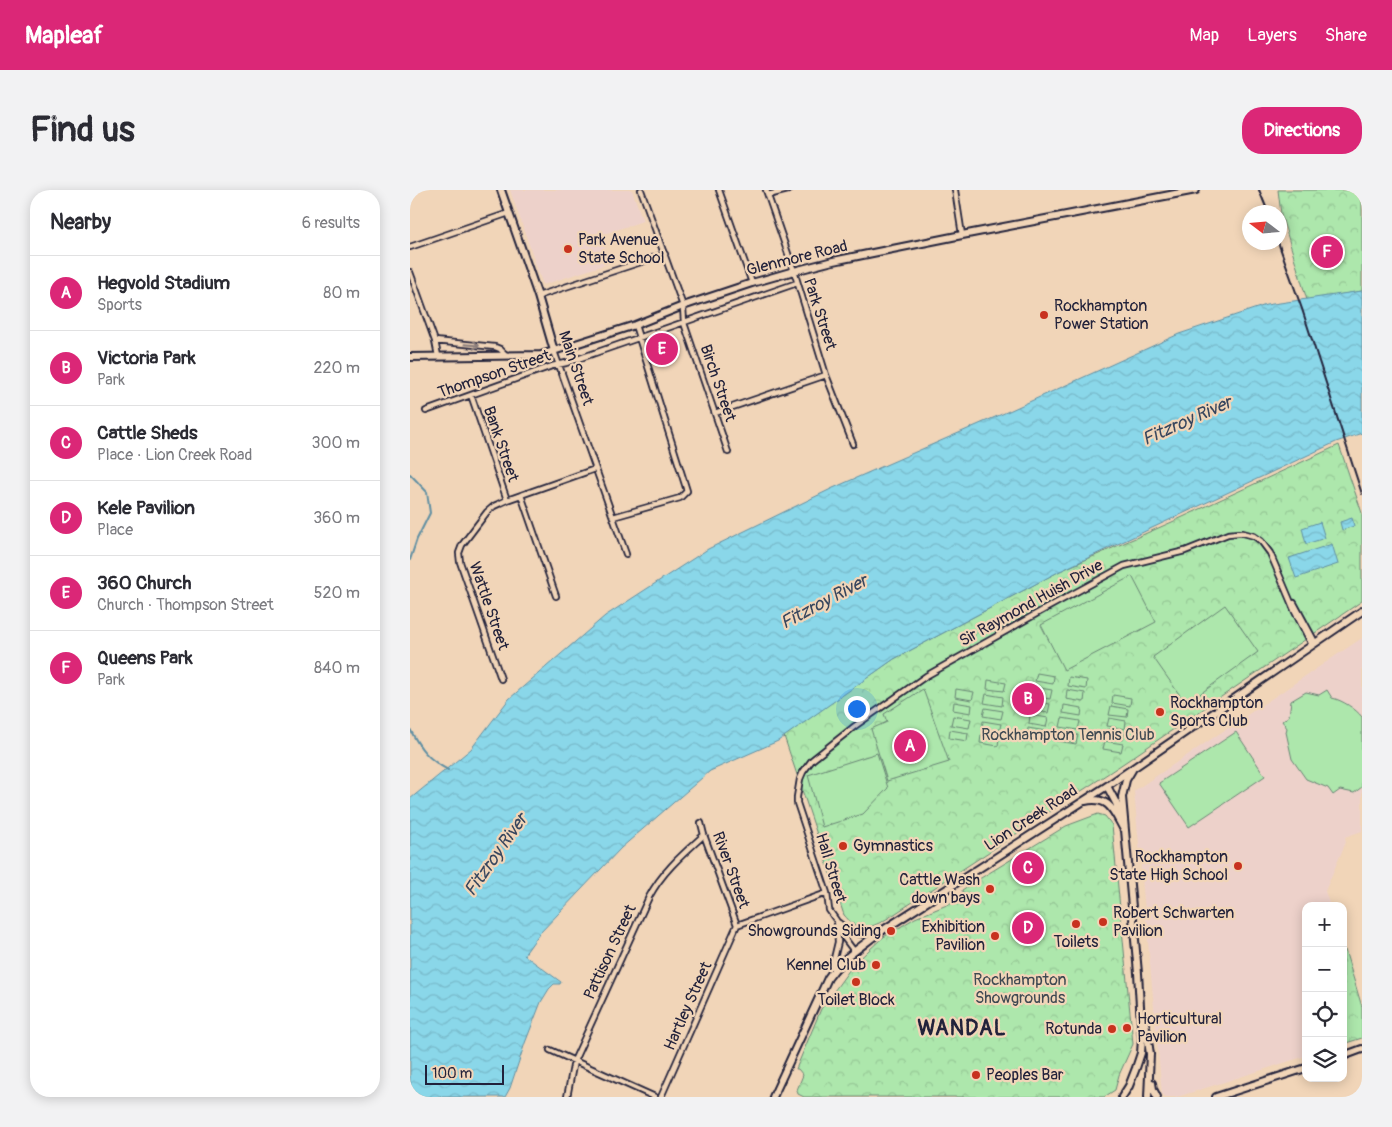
<!DOCTYPE html>
<html lang="en">
<head>
<meta charset="utf-8">
<style>
  :root { --surface:#fff; --page:#f2f2f3; --text:#2b2b33; --muted:#7c7c81; --line:#e1e1e2; --accent:#db2777 }
  body { margin:0; font-family:Pangolin,sans-serif; background:var(--page); color:var(--text) }
  .controls { position:absolute; right:15px; bottom:15px; display:grid; overflow:hidden; border-radius:10px; box-shadow:0 2px 12px #0003 }
  .controls button { width:45px; height:45px; display:grid; place-items:center; padding:0; border:0; border-bottom:1px solid var(--line); background:var(--surface); color:var(--text); font:25px sans-serif }
  .compass { position:absolute; left:832px; top:15px; width:45px; height:45px; border-radius:50%; background:var(--surface); box-shadow:0 2px 12px #0003; rotate:286deg }
  .scale { position:absolute; left:15px; bottom:12px; width:79px; box-sizing:border-box; padding-left:5px; border:2px solid #22223b; border-top:0; font-size:14px; line-height:18px; white-space:nowrap; color:#22223b; -webkit-text-stroke:4px #f1d5b8; paint-order:stroke }
  .you { position:absolute; left:446px; top:518px; width:18px; height:18px; margin:-12px; border:4px solid #fff; border-radius:50%; background:#1a73e8; box-shadow:0 0 0 8px #1a73e833 }
  .badge { display:grid; place-items:center; width:32px; height:32px; border-radius:50%; background:var(--accent); color:#fff; font-size:16px; font-weight:700 }
  .pin { position:absolute; translate:-50% -50%; border:2px solid #fff; box-shadow:0 1px 5px #0006 }
  .list { margin:0; padding:0; list-style:none }
  h2 { display:flex; justify-content:space-between; align-items:center; height:65px; margin:0; padding:0 20px; font-size:21px }
  h2 small { font-size:16px; font-weight:400; color:var(--muted) }
  .list li { display:grid; grid-template-columns:32px 1fr auto; gap:15px; align-items:center; box-sizing:border-box; height:75px; padding:0 20px; border-top:1px solid var(--line) }
  .list b { display:block; font-size:19px; white-space:nowrap }
  .list p { margin:0; font-size:16px; white-space:nowrap; color:var(--muted) }
  .list em { font-size:16px; font-style:normal; color:var(--muted) }
  .icon { flex:none; width:28px; height:28px; fill:none; stroke:currentColor; stroke-width:2; stroke-linecap:round; stroke-linejoin:round }
  .map { position:relative; flex:none; width:952px; height:907px; overflow:hidden; border-radius:20px }
  header { display:flex; align-items:center; gap:30px; box-sizing:border-box; height:70px; padding:0 25px; background:var(--accent); color:#fff }
  header strong { font-size:24px }
  nav { display:flex; gap:28px; margin-inline-start:auto; font-size:18px }
  .intro { display:flex; align-items:center; justify-content:space-between; box-sizing:border-box; height:120px; padding:0 30px }
  h1 { margin:0; font-size:35px }
  .button { padding:12px 22px; border-radius:20px; background:var(--accent); color:#fff; font-size:18px; font-weight:700 }
  main { display:flex; gap:30px; padding:0 30px }
  aside { flex:1; background:var(--surface); border-radius:20px; box-shadow:0 2px 12px #0003 }
  .map>svg:first-child { display:block }
</style>
</head>
<body>
<header>
<strong>Mapleaf</strong>
<nav><a>Map</a><a>Layers</a><a>Share</a></nav>
</header>
<div class="intro"><h1>Find us</h1><a class="button">Directions</a></div>
<main>
<aside>
<h2>Nearby<small>6 results</small></h2>
<ul class="list">
<li><span class="badge">A</span><div><b>Hegvold Stadium</b><p>Sports</p></div><em>80 m</em></li>
<li><span class="badge">B</span><div><b>Victoria Park</b><p>Park</p></div><em>220 m</em></li>
<li><span class="badge">C</span><div><b>Cattle Sheds</b><p>Place · Lion Creek Road</p></div><em>300 m</em></li>
<li><span class="badge">D</span><div><b>Kele Pavilion</b><p>Place</p></div><em>360 m</em></li>
<li><span class="badge">E</span><div><b>360 Church</b><p>Church · Thompson Street</p></div><em>520 m</em></li>
<li><span class="badge">F</span><div><b>Queens Park</b><p>Park</p></div><em>840 m</em></li>
</ul>
</aside>
<div class="map">
<svg width="952" height="907" viewBox="0 0 952 907">
  <defs>
    <pattern id="forest-crowns" width="20" height="18" patternUnits="userSpaceOnUse" patternTransform="scale(1.25)"><rect width="20" height="18" fill="#ade7ac"/><path d="M2 6a3 3 0 1 1 6 0M12 15a3 3 0 1 1 6 0" fill="none" stroke="#95c695"/></pattern>
    <pattern id="water-waves" width="16" height="10" patternUnits="userSpaceOnUse" patternTransform="scale(1.25)"><rect width="16" height="10" fill="#8ad7e9"/><path d="M0 5q4-4 8 0t8 0" fill="none" stroke="#77b8c9"/></pattern>
  </defs>
  <rect width="100%" height="100%" fill="#f1d5b8"/>
  <filter id="ink" filterUnits="userSpaceOnUse"><feTurbulence type="fractalNoise" baseFrequency=".02" numOctaves="2"/><feDisplacementMap in="SourceGraphic" scale="10" xChannelSelector="R" yChannelSelector="G"/><feConvolveMatrix kernelMatrix="1 2 1 2 8 2 1 2 1" color-interpolation-filters="sRGB"/></filter>
  <g filter="url(#ink)">
    <path fill="#edd1ca" d="M100,0H222L233,31L191,45L200,73L133,95Z
      M952,448V641L935,647L936,652L915,701L920,716H896V866L767,907H756L752,904L724,601Z"/>
    <path fill="url(#forest-crowns)" stroke="#688474" d="M868,0H952V101L897,110L871,24Z
      M929,255L952,323V411L714,573L480,727C470,733 455,742 443,734C440,732 437,728 434,725L374,546L484,469L650,381L762,332Z
      M688,624L695,626L702,635L723,854L709,885L705,900L694,907H394L388,904L387,900L393,885L388,879H386L411,819L443,775L472,748L505,728L554,708L552,700L566,691L656,636Z
      M935,760L952,817V848L936,853L933,845V761Z"/>
    <path fill="#ade7ac" stroke="#688474" d="M722,386L746,432L654,480L631,435Z
      M815,415L848,462L776,514L743,467Z
      M627,483L644,486L643,494L625,491Z
      M659,487L677,490L676,499L658,496Z
      M578,490L596,493L594,501L577,499Z
      M624,497L642,500L640,509L623,506Z
      M513,499L539,572L477,591L461,539L477,532L474,524Z
      M546,499L564,502L562,510L545,507Z
      M657,500L675,503L674,512L656,509Z
      M917,500L922,508C932,510 946,519 952,527V597L944,603L930,600L923,605L918,598L896,589L882,569L876,542L877,538L872,531L879,526L881,511L896,502L909,505Z
      M576,504L593,507L592,516L574,513Z
      M703,505L721,508L720,516L702,513Z
      M622,511L640,514L638,523L621,520Z
      M544,512L562,515L561,523L543,520Z
      M654,515L672,518L671,526L653,523Z
      M701,516L718,519L717,527L699,525Z
      M575,518L593,521L591,529L573,526Z
      M620,525L638,528L636,537L619,534Z
      M543,526L561,529L559,538L541,535Z
      M652,528L670,531L668,540L650,537Z
      M699,528L716,531L715,539L697,536Z
      M573,531L591,534L589,542L572,539Z
      M618,538L636,541L634,550L617,547Z
      M697,539L715,542L713,550L696,548Z
      M540,540L558,543L557,551L539,548Z
      M826,542L855,586L779,637L749,593Z
      M650,543L668,545L666,554L648,551Z
      M571,545L589,548L588,556L570,553Z
      M695,551L713,554L711,562L693,559Z
      M467,563L478,598L453,624L412,637L398,585Z"/>
    <path fill="url(#water-waves)" stroke="#608fa3" d="M952,101V243L926,252L650,381L484,469L368,551L300,581L211,658L129,744L114,765L151,792L150,794H144L139,799L131,812L115,853L100,898L95,907H0V609L61,559L99,509L195,426L298,359L423,298L599,221L769,144L856,115Z
      M942,328L944,336L932,340L930,332Z
      M910,332L915,348L896,354L892,338Z
      M922,354L928,374L886,388L879,368Z"/>
    <g fill="none" stroke-linecap="round" stroke-linejoin="round">
      <path stroke="#608fa3" stroke-width="2" d="M0,284L17,302L20,323L7,349L0,370
        M0,539C10,559 18,569 38,580"/>
      <g stroke="#22223b" stroke-width="8">
        <path id="street" d="M231,0L273,116L274,133L318,262
          M309,0L342,93
          M356,0L384,81L416,185L443,254
          M545,0L552,45
          M358,5L378,0
          M0,57L99,23
          M0,82L25,151L28,166
          M128,106L255,64
          M25,151L85,157L90,159L96,165
          M144,161L216,364
          M61,205L97,310
          M16,221L142,176L156,173L387,93
          M305,223L416,185
          M111,305L146,406
          M203,327L270,308L277,301L225,135
          M884,413L905,452
          M91,489L50,372L49,363L52,355L77,322L84,316L97,310L185,279
          M291,633L294,645L327,735
          M429,733C440,743 450,746 465,744
          M327,735L417,703
          M444,761L435,749L426,730L419,720L417,703L387,613V607L390,589L393,582L402,570L445,536L516,486L635,419L714,376L775,361L818,344L828,343H833L844,346L851,351L860,363L885,422L902,455
          M424,779L422,777L428,752L427,735
          M140,860L245,907
          M157,907L164,871L239,707C252,682 273,664 294,645
          M251,907L327,735"/>
      </g>
      <g stroke="#22223b" stroke-width="10">
        <path id="secondary" d="M91,0L128,106L144,161
          M0,167L131,165L225,135L273,116L342,93L384,81L423,71L552,45L786,0
          M697,596L706,613L711,628
          M675,611C699,606 703,620 713,638
          M735,831L740,864L738,907
          M933,866L952,859
          M742,893L743,899L747,907
          M363,907L418,788C431,769 450,758 467,744L697,596L952,421
          M712,907L719,896L726,878L731,863L732,849L728,783L712,607L716,590L722,580
          M806,907L896,878"/>
      </g>
      <use href="#street" stroke="#f1d5b8" stroke-width="4.5"/>
      <use href="#secondary" stroke="#f1d5b8" stroke-width="6"/>
      <path stroke="#22223b" stroke-width="2" d="M849,0L858,22
        M868,52L892,119L952,304"/>
    </g>
    <defs><path id="oneway-shaft" d="M-6 0H5M1.5-3L5.5 0L1.5 3" fill="none" stroke-width="1.6" stroke-linecap="round" stroke-linejoin="round" transform="scale(1.25)"/></defs>
    <use stroke="#8a7c7a" href="#oneway-shaft" transform="translate(62 155) rotate(5)"/>
  </g>
  <g fill="#c8321e" stroke="#f1d5b8" stroke-width="2">
    <circle cx="158" cy="59" r="5"/>
    <circle cx="634" cy="125" r="5"/>
    <circle cx="750" cy="522" r="5"/>
    <circle cx="433" cy="656" r="5"/>
    <circle cx="828" cy="676" r="5"/>
    <circle cx="580" cy="699" r="5"/>
    <circle cx="693" cy="732" r="5"/>
    <circle cx="666" cy="734" r="5"/>
    <circle cx="481" cy="741" r="5"/>
    <circle cx="585" cy="746" r="5"/>
    <circle cx="466" cy="775" r="5"/>
    <circle cx="446" cy="792" r="5"/>
    <circle cx="717" cy="838" r="5"/>
    <circle cx="702" cy="839" r="5"/>
    <circle cx="566" cy="885" r="5"/>
  </g>
  <g text-anchor="middle" dominant-baseline="central" stroke-width="4.5" stroke-linejoin="round" paint-order="stroke">
    <g font-size="16" fill="#22223b" stroke="#f1d5b8" text-anchor="start">
      <text x="168" y="50">Park Avenue<tspan x="168" dy="18">State School</tspan></text>
      <text x="644" y="116">Rockhampton<tspan x="644" dy="18">Power Station</tspan></text>
      <text x="760" y="513">Rockhampton<tspan x="760" dy="18">Sports Club</tspan></text>
      <text x="443" y="656">Gymnastics</text>
      <text x="818" y="667" text-anchor="end">Rockhampton<tspan x="818" dy="18">State High School</tspan></text>
      <text x="570" y="690" text-anchor="end">Cattle Wash<tspan x="570" dy="18">down bays</tspan></text>
      <text x="703" y="723">Robert Schwarten<tspan x="703" dy="18">Pavilion</tspan></text>
      <text x="575" y="737" text-anchor="end">Exhibition<tspan x="575" dy="18">Pavilion</tspan></text>
      <text x="471" y="741" text-anchor="end">Showgrounds Siding</text>
      <text x="666" y="752" text-anchor="middle">Toilets</text>
      <text x="456" y="775" text-anchor="end">Kennel Club</text>
      <text x="446" y="810" text-anchor="middle">Toilet Block</text>
      <text x="727" y="829">Horticultural<tspan x="727" dy="18">Pavilion</tspan></text>
      <text x="692" y="839" text-anchor="end">Rotunda</text>
      <text x="576" y="885">Peoples Bar</text>
    </g>
    <g font-size="16" fill="#22223b" stroke="#f1d5b8">
      <text transform="translate(387 68) rotate(-14)">Glenmore Road</text>
      <text transform="translate(410 124) rotate(72)">Park Street</text>
      <text transform="translate(166 178) rotate(71)">Main Street</text>
      <text transform="translate(84 184) rotate(-19)">Thompson Street</text>
      <text transform="translate(308 193) rotate(71)">Birch Street</text>
      <text transform="translate(91 254) rotate(71)">Bank Street</text>
      <text transform="translate(621 413) rotate(-29)">Sir Raymond Huish Drive</text>
      <text transform="translate(79 416) rotate(71)">Wattle Street</text>
      <text transform="translate(621 628) rotate(-33)">Lion Creek Road</text>
      <text transform="translate(421 678) rotate(73)">Hall Street</text>
      <text transform="translate(321 680) rotate(70)">River Street</text>
      <text transform="translate(200 762) rotate(-65)">Pattison Street</text>
      <text transform="translate(278 816) rotate(-66)">Hartley Street</text>
    </g>
    <g font-size="16" fill="#3e4952" stroke="#f1d5b8">
      <text x="658" y="545">Rockhampton Tennis Club</text>
      <text x="610" y="790">Rockhampton<tspan x="610" dy="18">Showgrounds</tspan></text>
    </g>
    <g font-size="18" font-style="italic" fill="#37465e" stroke="#f1d5b8">
      <text transform="translate(777 231) rotate(-24)">Fitzroy River</text>
      <text transform="translate(414 412) rotate(-28)">Fitzroy River</text>
      <text transform="translate(86 665) rotate(-55)">Fitzroy River</text>
    </g>
    <g font-size="21" font-weight="bold" letter-spacing="1" fill="#22223b" stroke="#f1d5b8">
      <text x="552" y="838">WANDAL</text>
    </g>
  </g>
</svg>
<div class="controls">
<button>+</button>
<button>−</button>
<button><svg class="icon" aria-label="locate" viewBox="0 0 24 24"><circle cx="12" cy="12" r="6"/><path d="M12 2v4M12 18v4M2 12h4M18 12h4"/></svg></button>
<button><svg class="icon" aria-label="layers" viewBox="0 0 24 24"><path d="M12 4l9 5-9 5-9-5zM3 14l9 5 9-5"/></svg></button>
</div>
<svg class="compass" viewBox="-18 -18 36 36"><path d="M0-13l5 13h-10z" fill="#e53935"/><path d="M0 13l5-13h-10z" fill="#7c7c81"/></svg>
<div class="scale">100 m</div>
<div class="you"></div>
<div class="pin badge" style="left:500px;top:556px">A</div>
<div class="pin badge" style="left:618px;top:509px">B</div>
<div class="pin badge" style="left:618px;top:678px">C</div>
<div class="pin badge" style="left:618px;top:738px">D</div>
<div class="pin badge" style="left:252px;top:159px">E</div>
<div class="pin badge" style="left:917px;top:62px">F</div>
</div>
</main>
</body>
</html>
